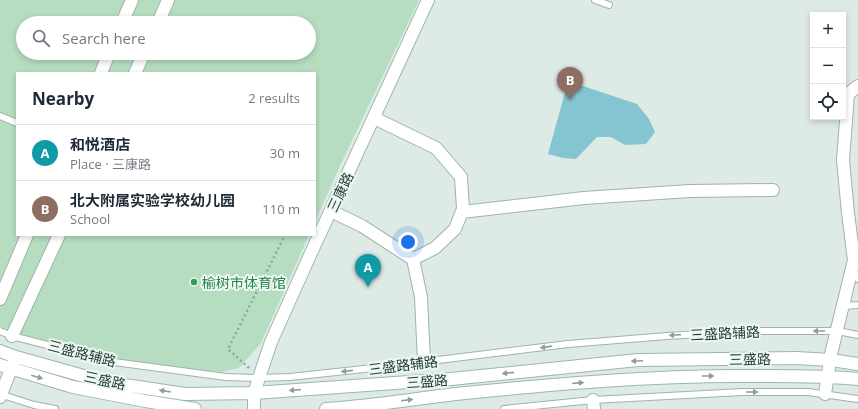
<!DOCTYPE html>
<html lang="en">
<head>
<meta charset="utf-8">
<style>
  :root { --surface:#fff; --page:#f2f2f3; --text:#1f2937; --muted:#747a83; --line:#e0e1e3; --accent:#7c3aed }
  body { margin:0; font-family:"Open Sans","Noto Sans SC",sans-serif; background:var(--page); color:var(--text) }
  .controls { position:absolute; right:12px; top:12px; display:grid; overflow:hidden; border-radius:0px; box-shadow:0 2px 6px #0003 }
  .controls button { width:36px; height:36px; display:grid; place-items:center; padding:0; border:0; border-bottom:1px solid var(--line); background:var(--surface); color:var(--text); font:20px sans-serif }
  .you { position:absolute; left:408px; top:242px; width:14px; height:14px; margin:-10px; border:3px solid #fff; border-radius:50%; background:#1a73e8; box-shadow:0 0 0 6px #1a73e833 }
  .badge { display:grid; place-items:center; width:26px; height:26px; border-radius:50%; background:var(--accent); color:#fff; font-size:13px; font-weight:700 }
  .pin { position:absolute; translate:-50% -33px; filter:drop-shadow(0 1px 2px #0008) }
  .pin::after { content:''; position:absolute; top:21px; width:14px; height:12px; background:inherit; clip-path:polygon(0 0,100% 0,50% 100%) }
  .list { margin:0; padding:0; list-style:none }
  h2 { display:flex; justify-content:space-between; align-items:center; height:52px; margin:0; padding:0 16px; font-size:17px }
  h2 small { font-size:13px; font-weight:400; color:var(--muted) }
  .list li { display:grid; grid-template-columns:26px 1fr auto; gap:12px; align-items:center; box-sizing:border-box; height:56px; padding:0 16px; border-top:1px solid var(--line) }
  .list b { display:block; font-size:15px; white-space:nowrap }
  .list p { margin:0; font-size:13px; white-space:nowrap; color:var(--muted) }
  .list em { font-size:13px; font-style:normal; color:var(--muted) }
  .icon { flex:none; width:22px; height:22px; fill:none; stroke:currentColor; stroke-width:2; stroke-linecap:round; stroke-linejoin:round }
  .map { position:relative; flex:none; width:858px; height:409px; overflow:hidden }
  .search { position:absolute; background:var(--surface); box-shadow:0 2px 6px #0003; left:16px; top:16px; width:300px; height:44px; display:flex; align-items:center; gap:10px; box-sizing:border-box; padding:0 14px; border-radius:22px; color:var(--muted); font-size:15px }
  .panel { position:absolute; background:var(--surface); box-shadow:0 2px 6px #0003; left:16px; top:72px; width:300px; height:164px; border-radius:0px }
  .map>svg:first-child { display:block }
</style>
</head>
<body>
<div class="map">
<svg width="858" height="409" viewBox="0 0 858 409">
  <rect width="100%" height="100%" fill="#deeae5"/>
  <path fill="#b6ddc0" fill-rule="evenodd" d="M0,0H419L338,170L315,222V73H17V235H309L261,343L239,368L220,372L114,362L20,335L0,326ZM23,23H309V53H23Z"/>
  <path fill="#83c6d2" d="M574,83L637,104L649,119L655,132L646,144L625,145L611,137H597L576,159L563,158L548,154L567,85Z"/>
  <g fill="none" stroke-linecap="round" stroke-linejoin="round">
    <g stroke="#a1b2ac" stroke-width="8">
      <path id="lane" d="M595,0L609,5
        M0,116L17,123
        M853,270L858,279
        M843,306L858,305
        M0,331L12,336L114,362L226,377L260,378L290,377L373,368L568,344L667,336L747,331H838L858,335
        M0,394L34,405L55,409
        M504,409L593,400L742,392H808L858,399"/>
    </g>
    <g stroke="#a1b2ac" stroke-width="14">
      <path id="street" d="M122,23L132,0
        M158,23L168,0
        M101,73L109,53
        M135,73L144,53
        M374,118L436,148L461,177L463,209L455,229L435,248L413,259
        M331,211L362,226L413,259L421,297L424,362
        M462,212L584,198L690,191L773,190
        M0,299L27,235
        M12,336L59,235
        M825,394L831,354L854,260L848,213L843,160L848,94L858,86
        M0,397L15,359
        M593,400L594,409"/>
    </g>
    <g stroke="#9db6ad" stroke-width="14">
      <path id="secondary" d="M0,351L16,357L105,382L185,394L254,393L451,379L638,360L796,358L831,360L858,364
        M0,365L73,387L145,401L195,409
        M254,409V393L271,342L311,253L428,0
        M326,409C373,406 419,398 465,393C556,384 648,376 740,376C779,376 819,375 858,379"/>
    </g>
    <path stroke="#7daf9f" stroke-width="2.5" stroke-dasharray="2 3" stroke-linecap="butt" d="M137,19L146,23
      M249,368L228,349L285,235"/>
    <use href="#lane" stroke="#fff" stroke-width="6"/>
    <use href="#street" stroke="#fff" stroke-width="12"/>
    <use href="#secondary" stroke="#fff" stroke-width="12"/>
  </g>
  <defs><path id="oneway-solid" d="M-6-.8H1V-3.2L6.5 0L1 3.2V.8H-6Z"/></defs>
  <g fill="#8f9d99">
    <use href="#oneway-solid" transform="translate(819 331) rotate(180)"/>
    <use href="#oneway-solid" transform="translate(675 335) rotate(176)"/>
    <use href="#oneway-solid" transform="translate(546 347) rotate(172)"/>
    <use href="#oneway-solid" transform="translate(637 361) rotate(177)"/>
    <use href="#oneway-solid" transform="translate(347 371) rotate(174)"/>
    <use href="#oneway-solid" transform="translate(508 373) rotate(174)"/>
    <use href="#oneway-solid" transform="translate(708 376)"/>
    <use href="#oneway-solid" transform="translate(37 377) rotate(16)"/>
    <use href="#oneway-solid" transform="translate(578 383) rotate(-5)"/>
    <use href="#oneway-solid" transform="translate(295 390) rotate(176)"/>
    <use href="#oneway-solid" transform="translate(165 391) rotate(-171)"/>
    <use href="#oneway-solid" transform="translate(752 392)"/>
    <use href="#oneway-solid" transform="translate(407 400) rotate(-7)"/>
  </g>
  <circle fill="#2e9e5b" stroke="#eef7f3" stroke-width="1.5" cx="194" cy="282" r="4"/>
  <g text-anchor="middle" dominant-baseline="central" stroke-width="4" stroke-linejoin="round" paint-order="stroke">
    <g font-size="14" fill="#1f3b33" stroke="#eef7f3">
      <text transform="translate(340 192) rotate(-65)">三康路</text>
      <text transform="translate(725 333) rotate(-3)">三盛路辅路</text>
      <text transform="translate(82 353) rotate(14)">三盛路辅路</text>
      <text transform="translate(750 359) rotate(-1)">三盛路</text>
      <text transform="translate(403 365) rotate(-7)">三盛路辅路</text>
      <text transform="translate(105 380) rotate(12)">三盛路</text>
      <text transform="translate(427 381) rotate(-4)">三盛路</text>
    </g>
    <g font-size="14" fill="#27864d" stroke="#eef7f3" text-anchor="start">
      <text x="202" y="282">榆树市体育馆</text>
    </g>
  </g>
</svg>
<div class="controls">
<button>+</button>
<button>−</button>
<button><svg class="icon" aria-label="locate" viewBox="0 0 24 24"><circle cx="12" cy="12" r="6"/><path d="M12 2v4M12 18v4M2 12h4M18 12h4"/></svg></button>
</div>
<div class="you"></div>
<div class="pin badge" style="left:368px;top:287px;background:#0f9aa8">A</div>
<div class="pin badge" style="left:570px;top:100px;background:#8d6e63">B</div>
<div class="search"><svg class="icon" aria-label="search" viewBox="0 0 24 24"><circle cx="10" cy="10" r="6"/><path d="M15 15l6 6"/></svg>Search here</div>
<section class="panel">
<h2>Nearby<small>2 results</small></h2>
<ul class="list">
<li><span class="badge" style="background:#0f9aa8">A</span><div><b>和悦酒店</b><p>Place · 三康路</p></div><em>30 m</em></li>
<li><span class="badge" style="background:#8d6e63">B</span><div><b>北大附属实验学校幼儿园</b><p>School</p></div><em>110 m</em></li>
</ul>
</section>
</div>
</body>
</html>
